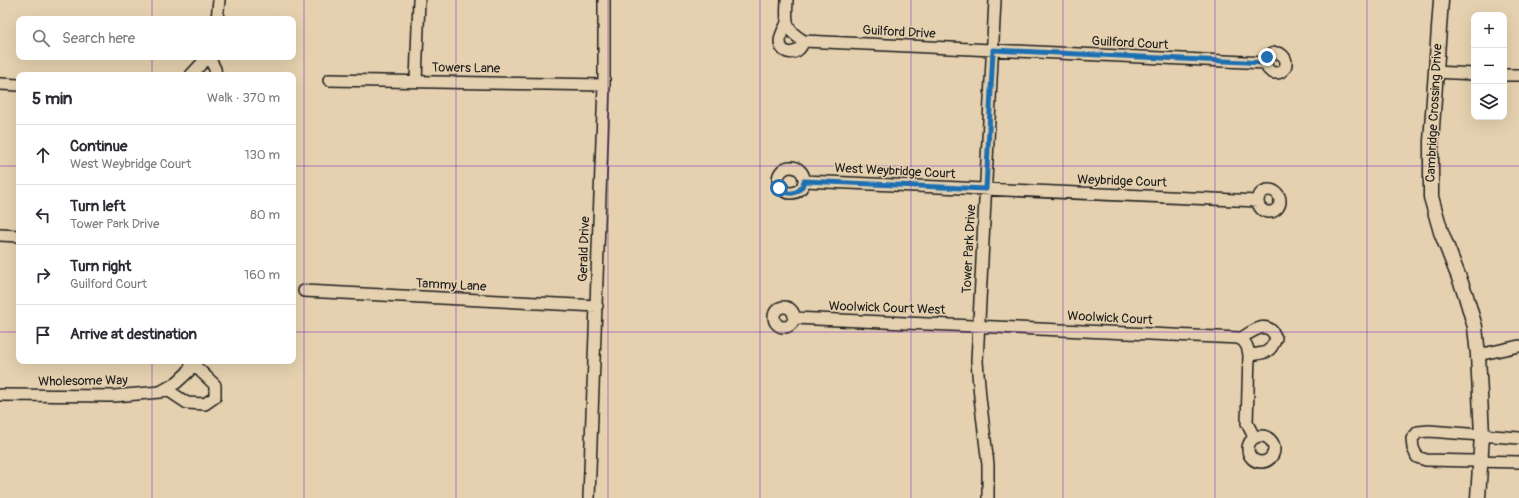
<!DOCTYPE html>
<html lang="en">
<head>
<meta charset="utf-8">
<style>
  :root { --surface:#fff; --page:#f7f7f7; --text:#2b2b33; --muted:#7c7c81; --line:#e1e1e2 }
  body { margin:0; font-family:Pangolin,sans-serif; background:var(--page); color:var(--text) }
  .controls { position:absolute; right:12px; top:12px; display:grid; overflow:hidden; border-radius:8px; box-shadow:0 4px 16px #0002 }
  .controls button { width:36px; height:36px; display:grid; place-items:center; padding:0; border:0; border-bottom:1px solid var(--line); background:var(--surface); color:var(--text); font:20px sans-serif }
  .stop { position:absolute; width:12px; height:12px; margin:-9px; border:3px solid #1f6fb2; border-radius:50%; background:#fff }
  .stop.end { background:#1f6fb2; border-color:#fff; box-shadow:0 1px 4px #0008 }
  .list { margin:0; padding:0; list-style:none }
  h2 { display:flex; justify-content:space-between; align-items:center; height:52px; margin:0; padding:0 16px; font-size:17px }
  h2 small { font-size:13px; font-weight:400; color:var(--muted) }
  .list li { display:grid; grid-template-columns:26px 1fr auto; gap:12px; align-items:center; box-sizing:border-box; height:60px; padding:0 16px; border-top:1px solid var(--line) }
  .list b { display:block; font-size:15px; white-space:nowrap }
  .list p { margin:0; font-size:13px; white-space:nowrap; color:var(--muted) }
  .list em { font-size:13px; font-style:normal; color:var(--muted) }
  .icon { flex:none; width:22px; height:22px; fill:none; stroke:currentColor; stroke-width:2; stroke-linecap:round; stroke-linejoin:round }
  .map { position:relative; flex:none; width:1519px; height:498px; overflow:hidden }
  .search { position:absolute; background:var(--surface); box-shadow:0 4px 16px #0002; left:16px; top:16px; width:280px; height:44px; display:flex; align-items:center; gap:10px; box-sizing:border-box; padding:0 14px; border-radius:8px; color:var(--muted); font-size:15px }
  .panel { position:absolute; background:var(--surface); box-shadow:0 4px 16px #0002; left:16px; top:72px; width:280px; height:292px; border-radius:8px }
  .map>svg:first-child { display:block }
</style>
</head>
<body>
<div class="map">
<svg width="1519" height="498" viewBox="0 0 1519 498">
  <rect width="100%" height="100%" fill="#e5d1af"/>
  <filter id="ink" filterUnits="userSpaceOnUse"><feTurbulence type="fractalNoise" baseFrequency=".025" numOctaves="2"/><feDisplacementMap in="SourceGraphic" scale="8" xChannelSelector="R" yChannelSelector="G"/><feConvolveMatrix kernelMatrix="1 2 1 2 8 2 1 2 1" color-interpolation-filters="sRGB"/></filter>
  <g filter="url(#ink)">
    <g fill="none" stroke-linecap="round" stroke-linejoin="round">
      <g stroke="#1c1c1c" stroke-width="14">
        <path id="minor" d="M787,0C786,21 784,30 804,41L1266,63
          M217,19L219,0
          M787,23C784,29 780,35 780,42C780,52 792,56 799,49C801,47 803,43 804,41
          M1266 63a10 10 0 1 1 20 0a10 10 0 1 1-20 0Z
          M209,57L215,69L216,75
          M1435,72L1474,74
          M191,75L204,61L206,57
          M1504,75H1519
          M329,80L604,85
          M416,81L419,0
          M0,84L19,85
          M778 180a13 13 0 1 1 26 0a13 13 0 1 1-26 0Z
          M804,181L1258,201
          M1258 201a11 11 0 1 1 22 0a11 11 0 1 1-22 0Z
          M0,235L19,236
          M304,291L597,306
          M774 317a10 10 0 1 1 20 0a10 10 0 1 1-20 0Z
          M794,318L1239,338C1246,342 1248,347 1249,355L1247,423L1254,437
          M1240,339C1253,331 1268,318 1276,338C1270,354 1265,353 1249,355
          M1478,355L1519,346
          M166,389L187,403L205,404L215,397V385L192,363
          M0,395L114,396L160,392L176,383L188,372L193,361
          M1248 449a13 13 0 1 1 26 0a13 13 0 1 1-26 0Z
          M1519,438L1429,431L1418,432L1412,439L1413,448L1417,457L1426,460L1519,462
          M589,498L604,85V0
          M988,498V465L980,397L977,361L995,0"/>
      </g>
      <g stroke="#1c1c1c" stroke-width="17">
        <path id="tertiary" d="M1441,0L1431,141V197L1441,232L1465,293L1475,327L1478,355L1482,435L1478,498"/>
      </g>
      <use href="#minor" stroke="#e5d1af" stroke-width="11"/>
      <use href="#tertiary" stroke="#e5d1af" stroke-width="14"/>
    </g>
  </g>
  <g fill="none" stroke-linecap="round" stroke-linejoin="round" filter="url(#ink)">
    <path stroke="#1f6fb2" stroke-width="5" d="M779,188C789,197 801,194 804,181L986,189L993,50L1266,63L1267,57"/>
  </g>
  <path fill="none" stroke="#7b2cbf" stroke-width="1" stroke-opacity="0.55" d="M152,0V19M304,0V498M456,0V498M608,0V498M760,0V498M911,0V498M1063,0V498M1215,0V498M1367,0V498M152,57V75M0,166H19M293,166H1519M0,332H19M293,332H1519M152,361V498"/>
  <g text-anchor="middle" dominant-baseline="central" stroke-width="3" stroke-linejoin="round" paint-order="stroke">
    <g font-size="13" fill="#1c1c1c" stroke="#e5d1af">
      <text transform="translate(899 32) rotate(3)">Guilford Drive</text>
      <text transform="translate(1130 43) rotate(3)">Guilford Court</text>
      <text transform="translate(466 68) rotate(1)">Towers Lane</text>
      <text transform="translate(1434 113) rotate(-87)">Cambridge Crossing Drive</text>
      <text transform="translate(895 171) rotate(3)">West Weybridge Court</text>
      <text transform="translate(1122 181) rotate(2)">Weybridge Court</text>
      <text transform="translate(584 249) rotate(-88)">Gerald Drive</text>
      <text transform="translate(969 249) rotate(-87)">Tower Park Drive</text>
      <text transform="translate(451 285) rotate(3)">Tammy Lane</text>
      <text transform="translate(887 308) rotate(2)">Woolwick Court West</text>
      <text transform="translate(1110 318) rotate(3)">Woolwick Court</text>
      <text transform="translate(83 381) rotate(-1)">Wholesome Way</text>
    </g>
  </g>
</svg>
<div class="controls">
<button>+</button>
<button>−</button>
<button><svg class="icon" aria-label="layers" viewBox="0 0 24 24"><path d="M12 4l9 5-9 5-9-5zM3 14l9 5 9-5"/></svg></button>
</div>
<div class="stop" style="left:779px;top:188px"></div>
<div class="stop end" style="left:1267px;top:57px"></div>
<div class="search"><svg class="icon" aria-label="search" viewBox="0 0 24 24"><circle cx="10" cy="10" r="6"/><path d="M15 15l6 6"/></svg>Search here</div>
<section class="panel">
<h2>5 min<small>Walk · 370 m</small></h2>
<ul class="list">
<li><svg class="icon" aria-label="ahead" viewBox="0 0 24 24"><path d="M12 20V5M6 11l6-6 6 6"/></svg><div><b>Continue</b><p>West Weybridge Court</p></div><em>130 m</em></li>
<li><svg class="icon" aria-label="left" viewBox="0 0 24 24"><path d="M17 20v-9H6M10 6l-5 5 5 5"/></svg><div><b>Turn left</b><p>Tower Park Drive</p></div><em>80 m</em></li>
<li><svg class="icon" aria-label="right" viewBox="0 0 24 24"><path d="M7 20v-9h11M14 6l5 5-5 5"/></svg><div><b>Turn right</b><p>Guilford Court</p></div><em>160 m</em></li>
<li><svg class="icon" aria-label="arrive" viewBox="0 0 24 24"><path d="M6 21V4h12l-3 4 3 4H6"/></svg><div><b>Arrive at destination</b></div></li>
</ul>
</section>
</div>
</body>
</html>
